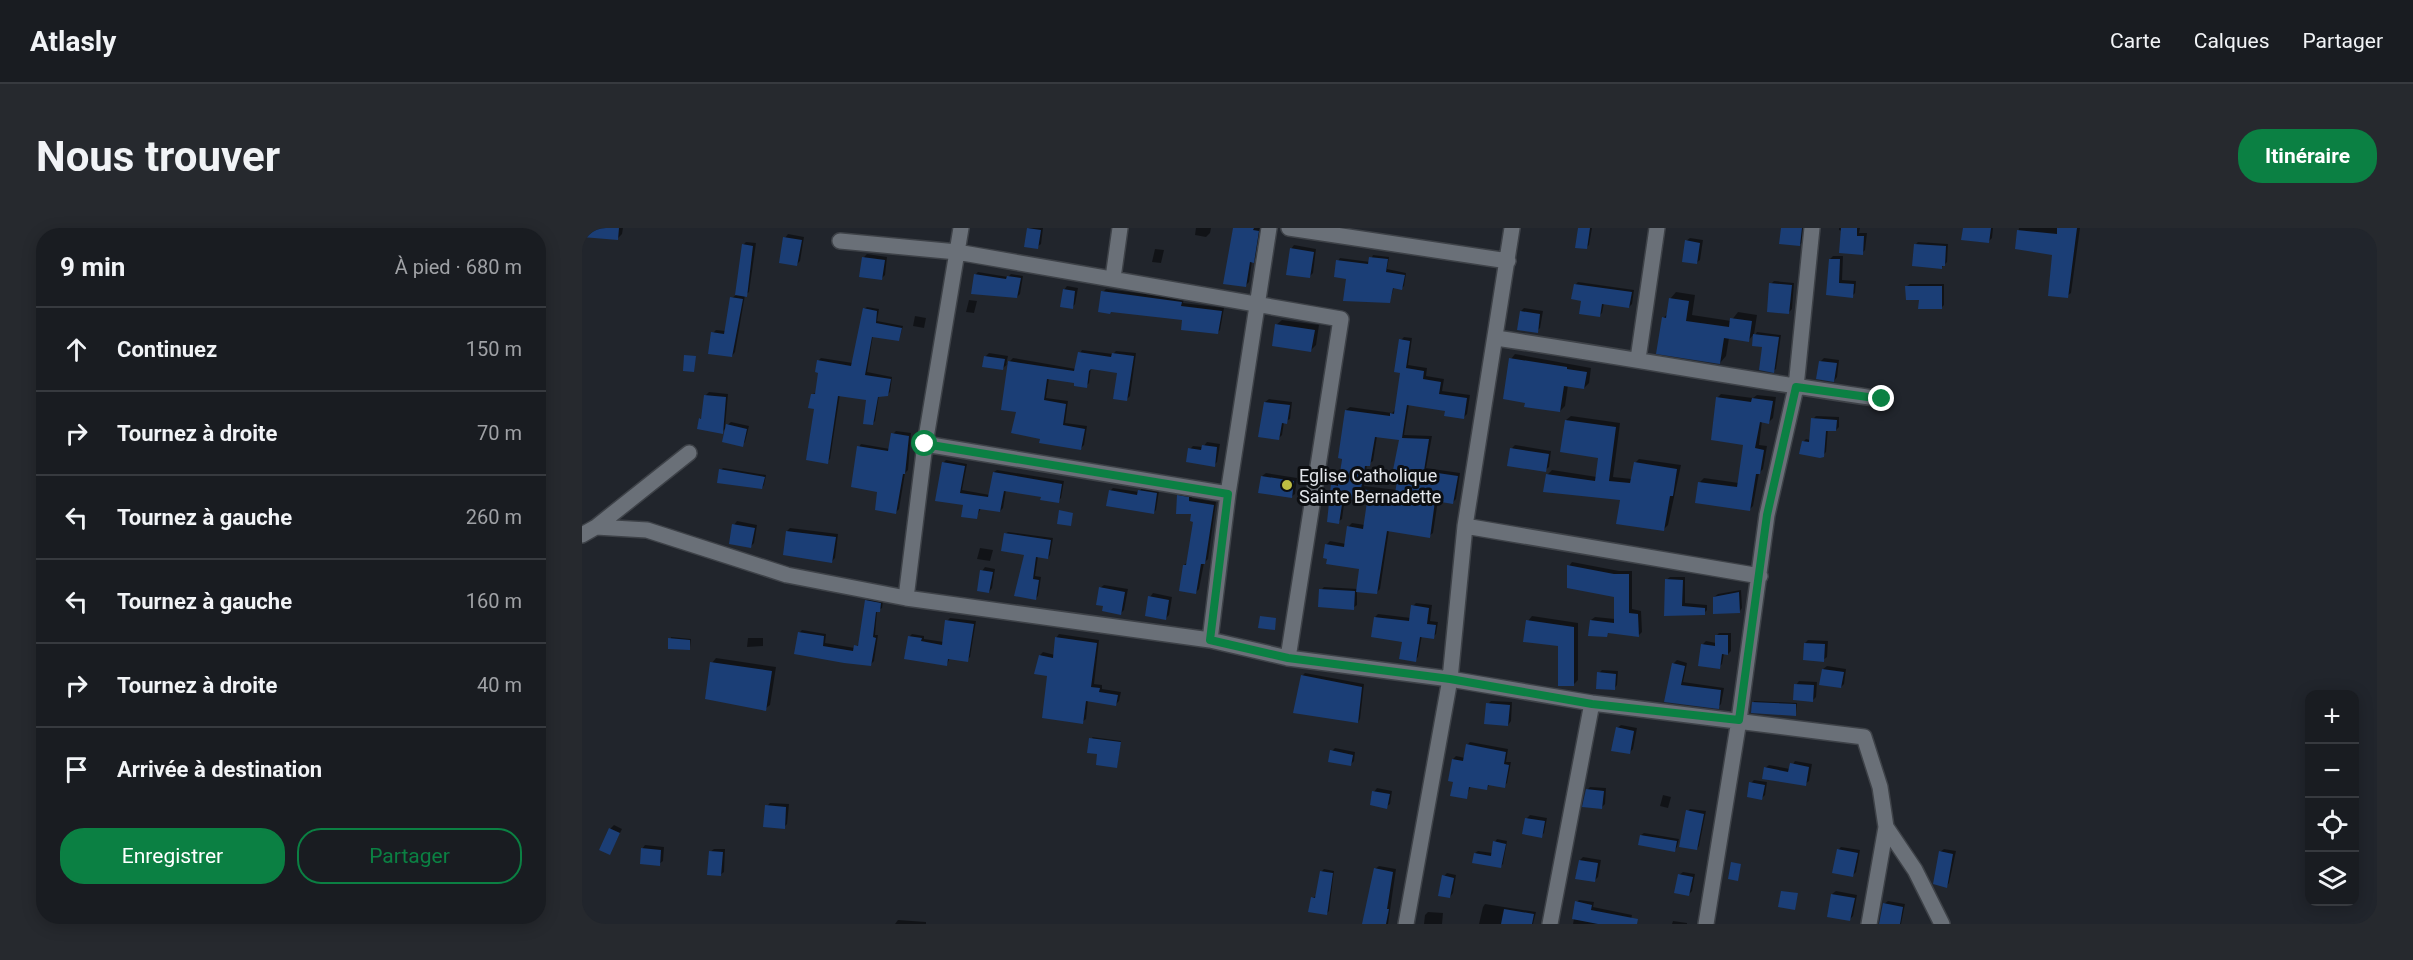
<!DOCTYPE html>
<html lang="fr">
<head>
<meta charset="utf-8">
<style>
  :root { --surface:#191c21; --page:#26292e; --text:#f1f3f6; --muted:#9fa1a5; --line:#373a3f; --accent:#0b8043 }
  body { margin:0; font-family:Roboto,sans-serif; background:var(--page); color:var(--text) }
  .controls { position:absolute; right:18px; bottom:18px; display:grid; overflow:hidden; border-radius:12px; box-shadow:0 3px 15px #0003 }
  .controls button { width:54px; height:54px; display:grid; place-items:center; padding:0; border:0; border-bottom:2px solid var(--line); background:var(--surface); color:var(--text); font:30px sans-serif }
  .stop { position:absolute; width:18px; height:18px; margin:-14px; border:4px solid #0b8043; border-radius:50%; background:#fff }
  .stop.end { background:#0b8043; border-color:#fff; box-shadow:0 2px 6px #0008 }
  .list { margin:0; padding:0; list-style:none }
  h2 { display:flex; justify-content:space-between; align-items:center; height:78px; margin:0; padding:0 24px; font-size:26px }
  h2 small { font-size:20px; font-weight:400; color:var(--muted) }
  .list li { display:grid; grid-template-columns:39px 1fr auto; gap:18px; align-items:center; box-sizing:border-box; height:84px; padding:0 24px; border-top:2px solid var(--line) }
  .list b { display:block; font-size:22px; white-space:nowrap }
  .list em { font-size:20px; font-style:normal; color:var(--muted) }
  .actions { display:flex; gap:12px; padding:18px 24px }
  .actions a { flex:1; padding:14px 0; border:2px solid var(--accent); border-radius:24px; text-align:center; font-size:21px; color:var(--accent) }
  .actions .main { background:var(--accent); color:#fff }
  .icon { flex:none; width:33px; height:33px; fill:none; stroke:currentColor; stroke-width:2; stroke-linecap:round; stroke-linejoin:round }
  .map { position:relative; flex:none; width:1795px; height:696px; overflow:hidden; border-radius:24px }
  header { display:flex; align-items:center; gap:36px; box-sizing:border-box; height:84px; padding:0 30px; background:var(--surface); border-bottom:2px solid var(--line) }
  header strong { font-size:28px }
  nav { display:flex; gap:33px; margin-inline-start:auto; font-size:21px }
  .intro { display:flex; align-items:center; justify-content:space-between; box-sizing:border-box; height:144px; padding:0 36px }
  h1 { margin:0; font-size:42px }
  .button { padding:15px 27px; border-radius:24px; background:var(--accent); color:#fff; font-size:21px; font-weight:700 }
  main { display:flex; gap:36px; padding:0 36px }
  aside { flex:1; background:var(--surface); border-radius:24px; box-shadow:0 3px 15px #0003 }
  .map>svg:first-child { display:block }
</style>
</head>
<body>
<header>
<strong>Atlasly</strong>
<nav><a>Carte</a><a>Calques</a><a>Partager</a></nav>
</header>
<div class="intro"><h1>Nous trouver</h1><a class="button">Itinéraire</a></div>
<main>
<aside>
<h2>9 min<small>À pied · 680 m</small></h2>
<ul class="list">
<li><svg class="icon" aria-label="ahead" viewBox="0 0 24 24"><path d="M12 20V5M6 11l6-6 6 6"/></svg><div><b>Continuez</b></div><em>150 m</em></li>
<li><svg class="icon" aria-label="right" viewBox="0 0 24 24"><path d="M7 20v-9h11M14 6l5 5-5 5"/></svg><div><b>Tournez à droite</b></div><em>70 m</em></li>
<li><svg class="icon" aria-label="left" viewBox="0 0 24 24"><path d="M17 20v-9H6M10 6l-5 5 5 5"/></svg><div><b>Tournez à gauche</b></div><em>260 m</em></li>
<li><svg class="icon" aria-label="left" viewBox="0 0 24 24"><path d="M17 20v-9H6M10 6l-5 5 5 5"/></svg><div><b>Tournez à gauche</b></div><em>160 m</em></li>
<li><svg class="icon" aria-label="right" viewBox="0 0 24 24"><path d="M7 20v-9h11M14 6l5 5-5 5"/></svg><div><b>Tournez à droite</b></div><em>40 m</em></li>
<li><svg class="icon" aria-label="arrive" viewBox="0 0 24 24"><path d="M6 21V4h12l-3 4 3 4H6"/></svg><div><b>Arrivée à destination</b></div></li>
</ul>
<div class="actions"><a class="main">Enregistrer</a><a>Partager</a></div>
</aside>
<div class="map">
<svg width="1795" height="696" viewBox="0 0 1795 696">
  <rect width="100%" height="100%" fill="#21252c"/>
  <path fill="#0007" fill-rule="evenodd" d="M0,0H41L40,6L35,11L0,8Z
    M447,0H461L459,16L455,19L444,18Z
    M614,0H629L628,5L624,9L613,7Z
    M651,0H679L675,30L670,33L667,54L663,58Z
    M997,0H1010L1007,17L1004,20Z
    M1201,0H1222L1221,14L1217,17Z
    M1257,0H1278L1277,5H1285L1283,22L1280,25L1260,3L1257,2Z
    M1382,0H1411L1410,10L1406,14Z
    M1437,0H1498L1489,65L1485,68L1472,26L1434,20Z
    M206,6L222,9L218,33L215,36L203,10Z
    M1108,10L1121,12L1118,32L1114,35L1104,13Z
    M164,14L174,15L167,64L163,67L153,124L150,128L131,105L134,102L144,103L150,70L154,67L161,17Z
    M1336,14L1366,16L1365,34L1360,39L1333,17Z
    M712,17L734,21L731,45L727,49L709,21Z
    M573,21L582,22L579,35L570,34Z
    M285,26L305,29L303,47L299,51L282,29Z
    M791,27L807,29L805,41L824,45L822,58L820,60L812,59L808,73L766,50L756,33L758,30L788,34Z
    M1251,28H1261L1260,52L1274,53L1273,65L1270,68L1245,66L1248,31Z
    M396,44L426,49L429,46L441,48L438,66L435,69L393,47Z
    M1192,53L1212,55L1210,81L1207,84L1189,56Z
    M996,54L1052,62L1050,76L1047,79L1022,75L1020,85L1017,88L1001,72L993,57Z
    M1328,56H1362V77L1359,80L1338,70L1325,58Z
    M485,58L496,60L493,76L490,80L482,62Z
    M524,61L602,71L601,75L642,80L638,102L635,105L602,91L521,64Z
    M1094,64L1113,67L1110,87L1149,93L1156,84L1175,87L1172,106L1166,113L1147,110L1144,128L1138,135L1081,90L1086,86L1088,71Z
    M387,72L395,73L392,85L384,84Z
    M285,79L297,81L295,93L321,98L317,112L291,107L285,144L310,149L308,164L305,167H297L293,193L290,196L286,171L258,166L248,231L245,234L231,166L235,164L238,143L236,133L239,130L271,135L282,81Z
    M942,80L961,83L958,100L955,103L939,83Z
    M333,88L344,90L342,100L331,98Z
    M700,92L737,97L734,117L729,122L694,97Z
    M1175,104L1199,107L1194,141L1191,143L1182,118L1173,107Z
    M822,109L830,110L826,137L845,140L844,148L862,151L860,163L888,167L885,186L882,189L865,182L827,176L822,207L850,208L844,240L878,245L874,271L871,274L856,272L851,305L847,308L807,302L798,361L794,365L775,362V377L771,380L739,362L742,359L776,361L779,340L744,317L748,313L764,316L766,299L770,295L783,297L787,273L763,269L760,291L756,294L750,257L754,254H758L764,182L768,179L810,185L813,182L820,144L819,112ZM795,208L819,211L815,262L782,258L785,237L791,233Z
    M500,122L531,126L534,123L554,125L548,168L545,171L537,144L509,139L507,155L504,158L494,154L467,150L464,170L486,173L483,195L505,198L502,217L499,220L460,210L436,183L428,134L421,140L403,129L407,125L426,128L424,137L431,130L494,141L498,125Z
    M933,126L1009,140L1007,155L1002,160L986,157L983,178L978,183L929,131Z
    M1242,130L1257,132L1255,149L1252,153L1238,134Z
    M127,164L146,166L143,199L149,194L167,198L163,214L160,217L145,199L140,204L118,191L121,188L123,168Z
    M1139,166L1171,170L1175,167L1194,169L1191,190L1187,194L1180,193L1177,217L1185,218L1181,241L1177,245L1171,278L1167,282L1118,254L1122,250L1157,255L1163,216L1135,170Z
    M687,171L710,174L708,191L702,194L700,207L697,210L683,174Z
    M989,188L1038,195L1031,249L1050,251L1053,235L1057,231L1099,237L1086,297L1082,301L1040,271L965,247L970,242L1015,249L1018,229L984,192Z
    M1234,188L1257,189V199L1254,202L1246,201L1244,224L1241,227L1221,214L1224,211L1228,212L1231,191Z
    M314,203L329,205L326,242L323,245L317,281L314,284L297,263L277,219L279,216L308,221L311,206Z
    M625,214L638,216L635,234L632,237L608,221L611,218L621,219Z
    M933,217L969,223L967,239L963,242L930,220Z
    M364,232L385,236L380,262L408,267L412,244L415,242L482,253L479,270L476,273L461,268L424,262L421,280L418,283L399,280L394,290L383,276L361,235Z
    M141,240L184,247L182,257L180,260L139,242Z
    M684,245L715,250L713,266L709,269L680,248Z
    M531,260L557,264L560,260L577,263L574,282L571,285L528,263Z
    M600,265L610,266V270L634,274L626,331L622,335L617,361L614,364L602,337L606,334L613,292L611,285L597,268Z
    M155,293L175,297L172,315L169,318L152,297Z
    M208,300L256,306L253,330L250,333L205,303Z
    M426,304L471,310L468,327L466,330L456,328L453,348L459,349L456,368L453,371L444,326L423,306Z
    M398,320L411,322L408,333L395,331Z
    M990,334L1037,343H1050V381L1059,383L1060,404L1056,408L1028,404L1024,407L1009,392L1013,389L1033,391V368L987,338Z
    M403,339L413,341L410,360L407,364L400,343Z
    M1088,349H1103V375L1125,377V382L1122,385L1083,387L1084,352Z
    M522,357L546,361L542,382L539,385L522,376L518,360Z
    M1159,362L1160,380L1157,384L1132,369L1136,366Z
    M571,365L590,369L587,387L584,390L568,369Z
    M287,370L301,373L300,380L295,383L293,407H296L292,433L289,436L262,434L217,405L220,402L244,406L243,415L273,420L278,415L284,373Z
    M834,375L850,377L848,393L856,394L854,406L851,409L840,407L836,429L833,432L821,412L793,389L796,386L829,390L831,378Z
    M950,388L996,395V452L991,457L978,417L946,393Z
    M368,390L394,393L388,429L385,432L368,430L365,436L327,409L330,406L342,408V411L362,414L365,393Z
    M1137,405H1149V423L1146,426L1142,425L1140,436L1137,439L1121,416L1124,413L1134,415V408Z
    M477,406L517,412L512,456L520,457V461L539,464L537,473L534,476L506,472L504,491L500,494L467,446L458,427L461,424L473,427L474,410Z
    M89,409L109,411L108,419L88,420Z
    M166,410H181V418L165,419Z
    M1226,412L1246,413L1245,429L1241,432L1223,415Z
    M134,430L194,439L188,477L183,481L130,435Z
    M1095,432L1105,435L1101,454L1142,460L1139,476L1136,479L1083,473L1091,436Z
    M1245,438L1264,441L1262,456L1259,459L1241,441Z
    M1020,442L1036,443L1035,457L1032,461L1017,445Z
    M723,445L782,456L778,491L776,494L720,448Z
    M1217,453L1235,454L1234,469L1231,472L1214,457Z
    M909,473L930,474L929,493L926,497L906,476Z
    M1172,473L1215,475L1214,485L1171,475Z
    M1039,497L1055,500L1051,521L1047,525L1035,500Z
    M510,509L539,513L535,538L517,525Z
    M888,514L926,521L924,534H929L925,555L922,558L908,555L905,561L889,558L884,569L873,553L871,531L874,528L883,530L885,517Z
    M753,520L773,524L772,533L768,537L750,523Z
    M1213,533L1230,536L1227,553L1223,556L1183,540L1187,537L1208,541Z
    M1172,552L1185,554L1183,567L1179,571L1169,555Z
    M1008,559L1024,560L1023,576L1020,579L1005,562Z
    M795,560L810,563L808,576L804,579L792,564Z
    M1081,567L1089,569L1086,580L1078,578Z
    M188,575L207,576L205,596L202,599L185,578Z
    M1108,581L1124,583L1117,618L1115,621L1106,583Z
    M948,587L965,590L962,605L959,608L945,590Z
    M32,597L40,601L28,625V601Z
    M1062,605L1097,611L1095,619L1093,622L1059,607Z
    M915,611L925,613L921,636L918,639L893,625L896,623L911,625L913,614Z
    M63,617L82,619L81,633L77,636L60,621Z
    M1259,619L1278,622L1274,644L1271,647L1256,622Z
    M132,621H143L142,644L138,647L128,624Z
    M1362,621L1374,623L1367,655L1364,659L1358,624Z
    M1001,629L1019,632L1016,649L1012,653L998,632Z
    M797,638L814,641L806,696H782L793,641Z
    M742,641L752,643L747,683L744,686L730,670L734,668L739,644Z
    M1101,644L1113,646L1110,663L1107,666L1097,647Z
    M865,645L874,647L871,665L868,669L862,648Z
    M1254,663L1275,667L1271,688L1268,691L1250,666Z
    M997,672L1012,674L1011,679L1050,687L1048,696H991L995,674Z
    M1306,673L1323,676L1319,696H1301L1302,676Z
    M903,676L954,684L951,696H897L901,679Z
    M846,684L861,685L860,696H842L843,687Z
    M316,692L344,694V696H313Z
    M1091,693L1105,695V696H1090Z"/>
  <path fill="#1b3e76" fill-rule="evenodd" d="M0,0H37L36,12L0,9Z
    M445,0L459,2L456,21L442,19Z
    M651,0H672L671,2L677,3L672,35L668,34L664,59L641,56Z
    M996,0H1008L1005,21L993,20Z
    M1199,0H1220L1218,18L1197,16Z
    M1259,0H1275V8H1282L1281,27L1257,25Z
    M1381,0H1409L1407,15L1379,12Z
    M1475,0H1495L1486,70L1466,68L1470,27L1433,21L1435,2L1475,6Z
    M201,9L220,12L215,38L197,35Z
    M1103,12L1118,15L1115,36L1100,34Z
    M160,16L171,18L165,69L153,67Z
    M1332,16L1364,18L1363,38H1360V41L1330,38Z
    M708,20L732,24L728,50L704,47Z
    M280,29L303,32L300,52L277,49Z
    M787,29L806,31L804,44L823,47L820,62L811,60L808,75L761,73L764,51L752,49L754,32L786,36Z
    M1247,31H1258L1257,55L1272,56L1271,70L1244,67Z
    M392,46L424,51L425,48L439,50L435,70L389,66Z
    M1187,55L1210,57L1207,86L1185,84Z
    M992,56L1050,64L1047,80L1020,76L1018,89L997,86L999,73L989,71Z
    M1323,58H1360V81H1336L1337,72H1324Z
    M481,61L493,63L491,81L478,79Z
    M519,63L600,74L599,78L640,83L636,106L599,102L600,92L529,84L528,86L516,84Z
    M148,69L161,71L150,129L126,126L129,104L142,106Z
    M1087,70L1107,73L1104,93L1147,99L1148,90L1170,93L1167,114L1142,110L1138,136L1074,126L1080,89L1084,90Z
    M281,80L295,83L294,95L320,100L317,113L290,109L283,147L309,151L306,168L296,169L291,197L281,196L284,172L256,168L246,236L224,232L232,181L226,180L229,166H233L236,145L233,144L235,132L269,138Z
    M938,83L958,86L956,105L935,102Z
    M693,96L733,102L729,124L690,118Z
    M1171,106L1197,109L1192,145L1177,142L1180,119L1170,118Z
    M817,111L828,113L824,140L842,143L841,151L859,154L857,166L885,170L882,191L862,188L863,183L825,177L820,210L847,211L842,243L876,248L871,276L853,273L848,310L805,303L795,366L774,364L777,341L744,336L745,331L741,330L743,316L762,319L765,298L781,301L785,274L761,270L757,296L745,294L749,256L756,258L760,231L756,230L763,182L808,188V185L812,186L818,145L812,144ZM793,209L817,212L811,242L816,246L813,266L779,261L783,238H788Z
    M496,124L529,129L530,125L552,128L545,173L531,171L535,145L509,141L507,143L505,160L492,158V155L465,151L462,172L484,176L481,197L503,201L499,222L457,215L458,211L429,205L434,184L419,182L426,133L492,143Z
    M102,127L114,128L112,144L101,143Z
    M402,128L423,131L421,142L400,139Z
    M927,130L985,139V141L1005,144L1002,161L982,158L978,184L942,179L943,175L921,171Z
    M1237,133L1255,135L1252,154L1234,151Z
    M122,167L144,169L141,206L115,201L117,190L119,191Z
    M1134,169L1169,174L1170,170L1191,173L1187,196L1178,194L1173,220L1182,222L1178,246H1174L1168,283L1113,275L1116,254L1155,259L1161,217L1129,212Z
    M682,174L708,177L705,196L700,195L697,212L676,209Z
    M1229,190L1255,192L1254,203H1244L1242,229L1238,230L1217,226L1220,213L1227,214Z
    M983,192L1034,199L1027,253L1048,255L1052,234L1095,241L1091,268H1088L1082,303L1034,296L1038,272L961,264L964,246L1013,253L1016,230L978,224Z
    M144,196L165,201L161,219L140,214Z
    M309,205L327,208L323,246H321L314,286L293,282L295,264L269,259L275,218L306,223Z
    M620,217L635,219L633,239L604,234L606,220L619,222Z
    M928,220L967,226L964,244L925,238Z
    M360,234L383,238L378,265L406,269L411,244L480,256L477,275L458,272L459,269L422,263L418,284L397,281L395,291L379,289L381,277L353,273Z
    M137,241L183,249L180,261L135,255Z
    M679,248L712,253L710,270L676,265Z
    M527,262L555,267L556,262L575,265L572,286L524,278Z
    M595,267L607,269V273L632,277L623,336H619L614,366L597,363L601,337H604L611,294L608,293L609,286H594Z
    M477,282L491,285L489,298L475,296Z
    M150,296L173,300L169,320L147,316Z
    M204,303L254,309L250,335L201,327Z
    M422,305L469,312L466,331L454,329L451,351L457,352L454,372L432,368L442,327L419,323Z
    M985,337L1032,346H1047V385L1056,386L1057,409L1026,405L1025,409L1006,408L1008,392L1032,395V369L985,360Z
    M398,342L411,344L407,365L395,363Z
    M1083,351L1101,352L1100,378L1123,380V387L1082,388Z
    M517,359L543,364L539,387L520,383L521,378L514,377Z
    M737,361L773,363L772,382L736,379Z
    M1157,364L1158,385L1131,386V369Z
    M566,368L587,372L584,392L563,388Z
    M283,372L299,375L298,384H294L291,409L294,410L289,438L262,435L212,426L216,404L242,408L241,418L271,423L272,417L276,418Z
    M829,377L847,380L845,396L854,397L852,411L838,409L834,434L817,431L820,414L789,409L792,389L827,393Z
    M678,388L694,390L693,402L676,400Z
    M363,392L392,396L386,434L366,431L365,438L322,431L326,408L340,410L339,413L360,417Z
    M944,392L992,399V458H976V418L941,414Z
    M1133,407H1146V427L1140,426L1138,441L1116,438L1119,416L1133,418Z
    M473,409L515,415L509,459L518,460L517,464L536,467L534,478L504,473L501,496L460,490L465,448L452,446L457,427L471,430Z
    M86,410L108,412V422L86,421Z
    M1222,415L1243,416L1242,434L1221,432Z
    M128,434L190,443L184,483L123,471Z
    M1090,435L1103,438L1099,457L1139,462L1137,481L1082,474Z
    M1240,441L1262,444L1259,460L1237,457Z
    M1015,444L1034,446L1033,462L1014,461Z
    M719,447L780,459L776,495L711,485Z
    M1212,456L1232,457L1231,474L1211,472Z
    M1170,474L1214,476V488L1169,485Z
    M904,475L928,477L926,498L902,496Z
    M1034,499L1052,503L1048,526L1029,523Z
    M507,510L539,514L535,540L514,537L515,526L505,525Z
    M884,516L924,524L922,536L927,537L923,560L906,557L905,562L887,559L885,571L868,568L871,554L866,553L870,531L881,533Z
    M748,522L771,527L769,538L746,534Z
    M1208,535L1227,539L1224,558L1180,551L1182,539L1206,544Z
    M1167,554L1183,557L1180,572L1165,569Z
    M1004,561L1022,563L1020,581L1000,579Z
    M790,563L808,566L805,581L788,577Z
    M183,577L204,579L203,601L181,599Z
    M1104,582L1122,586L1115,622L1097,619Z
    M943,590L963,593L960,610L940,606Z
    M27,600L38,605L28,627L17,622Z
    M1058,607L1095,613L1093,624L1056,617Z
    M911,613L924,616L919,640L890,635L892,625L909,628Z
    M59,620L79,622L78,638L58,636Z
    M1255,621L1276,625L1271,649L1250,645Z
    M127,623L141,624L139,648L125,647Z
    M1357,623L1371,626L1365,660L1351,656Z
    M997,632L1016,635L1013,654L993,651Z
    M1149,634L1159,636L1156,653L1146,651Z
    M792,640L811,644L805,681H807L804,696H780Z
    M738,643L751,645L745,687L726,684L729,669L733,670Z
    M1096,646L1111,649L1107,668L1092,665Z
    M860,647L872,650L868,670L856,668Z
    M1199,663L1216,665L1213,682L1196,679Z
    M1249,666L1273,670L1268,693L1245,689Z
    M993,673L1010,677L1009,682L1056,691L1055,696H1016L990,691Z
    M1301,675L1321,679L1318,696H1297Z
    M922,681L952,686L950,696H919Z"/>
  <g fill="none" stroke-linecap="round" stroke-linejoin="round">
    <g stroke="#3e4248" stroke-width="18">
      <path id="minor" d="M707,0L926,33
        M258,13L375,24L759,91L706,430
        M531,50L538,0
        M914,110C1043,129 1171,153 1300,171
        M1056,131L1075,0
        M343,216L646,266
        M883,298L1178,348
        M14,299L65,302L205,347L324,370L628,412L706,430L868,451L1010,475L1282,509L1298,559L1304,599L1287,696
        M0,307L14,299L107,225
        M324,370L343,216L379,0
        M628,412L646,266L687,0
        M1304,599L1333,642L1360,696
        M824,696L868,451L883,298L930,0
        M968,696L1010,475
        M1124,696L1157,492L1185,287L1214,159L1230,0"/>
    </g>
    <use href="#minor" stroke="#6a7078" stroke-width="15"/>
  </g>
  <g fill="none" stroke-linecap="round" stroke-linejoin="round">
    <path stroke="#0b8043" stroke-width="8" d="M343,216L646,266L628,412L706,430L868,451L1010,476L1157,492L1185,287L1214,159L1300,171"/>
  </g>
  <circle fill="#bebe42" stroke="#0c0e11" stroke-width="2" cx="705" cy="257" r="6"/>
  <g text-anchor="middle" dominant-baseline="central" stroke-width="6" stroke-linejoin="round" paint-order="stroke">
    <g font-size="18" fill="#e2e5ea" stroke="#0c0e11" text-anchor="start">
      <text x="717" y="247">Eglise Catholique<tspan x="717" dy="21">Sainte Bernadette</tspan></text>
    </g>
  </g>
</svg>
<div class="controls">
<button>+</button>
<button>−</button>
<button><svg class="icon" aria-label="locate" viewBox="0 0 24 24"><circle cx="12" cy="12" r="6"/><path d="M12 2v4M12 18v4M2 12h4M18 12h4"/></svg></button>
<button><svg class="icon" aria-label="layers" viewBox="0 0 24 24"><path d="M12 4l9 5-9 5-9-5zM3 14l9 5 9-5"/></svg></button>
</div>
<div class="stop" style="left:343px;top:216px"></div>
<div class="stop end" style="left:1300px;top:171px"></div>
</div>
</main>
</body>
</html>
